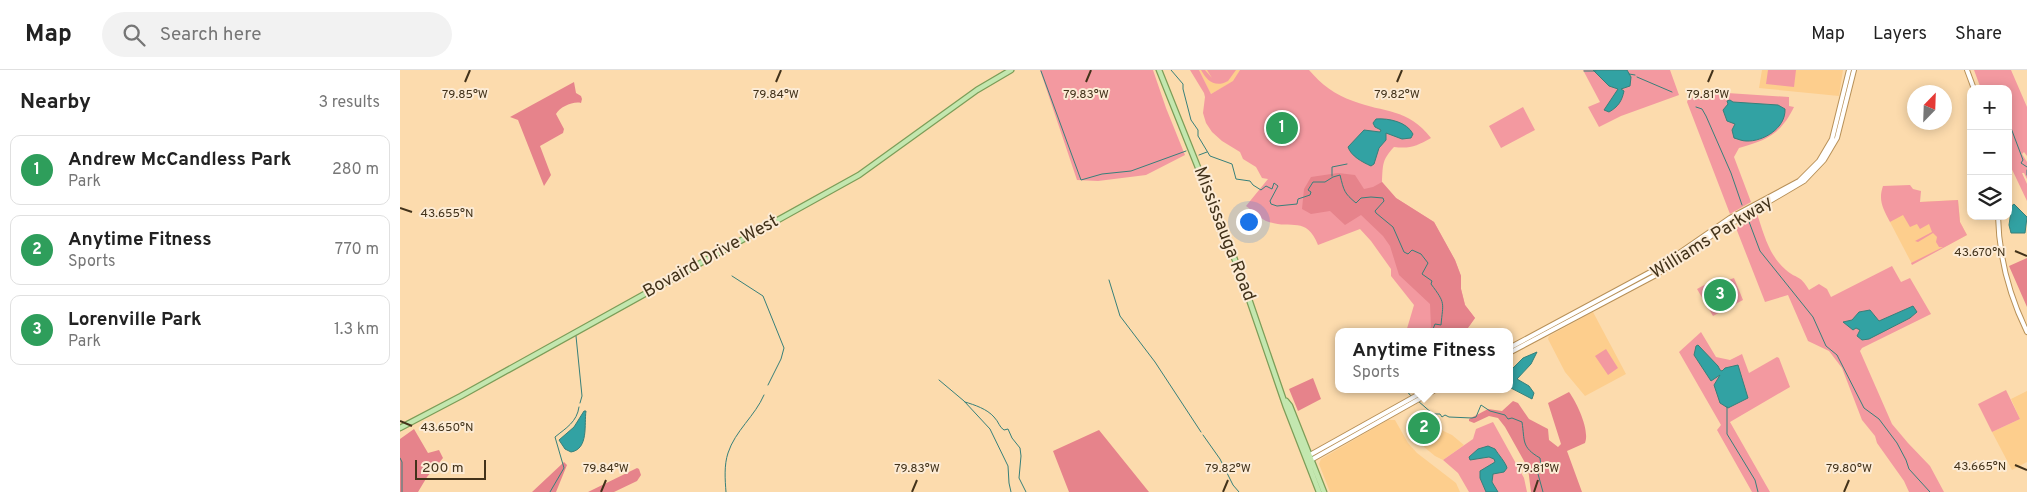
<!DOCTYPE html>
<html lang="en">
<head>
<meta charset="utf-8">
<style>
  :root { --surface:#fff; --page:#f2f2f2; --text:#222; --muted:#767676; --line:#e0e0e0; --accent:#1a73e8 }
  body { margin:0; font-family:Overpass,sans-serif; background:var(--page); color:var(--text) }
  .controls { position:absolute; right:15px; top:15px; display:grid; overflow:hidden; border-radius:10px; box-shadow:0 2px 12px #0003 }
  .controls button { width:45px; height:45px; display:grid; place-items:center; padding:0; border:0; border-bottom:1px solid var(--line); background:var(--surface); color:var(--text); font:25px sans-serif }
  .compass { position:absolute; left:1507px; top:15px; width:45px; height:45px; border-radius:50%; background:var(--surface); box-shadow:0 2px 12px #0003; rotate:23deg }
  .scale { position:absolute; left:15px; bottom:12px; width:71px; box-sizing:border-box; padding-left:5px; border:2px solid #42321a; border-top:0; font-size:14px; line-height:18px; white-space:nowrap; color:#42321a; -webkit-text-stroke:4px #fcebd5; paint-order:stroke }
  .you { position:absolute; left:848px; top:151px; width:18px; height:18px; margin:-12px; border:4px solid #fff; border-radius:50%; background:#1a73e8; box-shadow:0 0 0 8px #1a73e833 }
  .badge { display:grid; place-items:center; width:32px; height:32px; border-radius:50%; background:var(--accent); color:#fff; font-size:16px; font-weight:700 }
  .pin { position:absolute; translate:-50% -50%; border:2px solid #fff; box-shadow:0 1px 5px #0006 }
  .popup { position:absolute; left:935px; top:258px; width:178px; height:65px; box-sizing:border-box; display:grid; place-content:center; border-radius:10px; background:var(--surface); filter:drop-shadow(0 1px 4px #0005); font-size:16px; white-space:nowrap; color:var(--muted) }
  .popup b { font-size:19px; color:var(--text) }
  .popup::after { content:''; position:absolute; left:50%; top:100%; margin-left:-10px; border:10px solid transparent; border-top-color:var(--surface) }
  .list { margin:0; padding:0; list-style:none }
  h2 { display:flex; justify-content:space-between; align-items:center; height:65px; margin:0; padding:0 20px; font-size:21px }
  h2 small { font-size:16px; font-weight:400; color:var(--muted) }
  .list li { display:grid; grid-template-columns:32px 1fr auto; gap:15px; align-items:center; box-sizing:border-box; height:70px; margin:0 10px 10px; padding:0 10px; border:1px solid var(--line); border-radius:10px }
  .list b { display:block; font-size:19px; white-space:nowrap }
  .list p { margin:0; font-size:16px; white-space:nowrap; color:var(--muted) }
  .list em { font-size:16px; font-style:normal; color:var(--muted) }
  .icon { flex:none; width:28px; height:28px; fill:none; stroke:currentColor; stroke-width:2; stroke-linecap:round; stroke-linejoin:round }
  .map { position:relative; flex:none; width:1627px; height:422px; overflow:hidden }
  header { display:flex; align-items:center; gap:30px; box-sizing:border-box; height:70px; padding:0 25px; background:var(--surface); border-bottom:1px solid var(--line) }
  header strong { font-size:24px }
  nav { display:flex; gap:28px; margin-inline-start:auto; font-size:18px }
  .search { width:350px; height:45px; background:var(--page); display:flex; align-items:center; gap:12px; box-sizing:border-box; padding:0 18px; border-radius:28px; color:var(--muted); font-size:19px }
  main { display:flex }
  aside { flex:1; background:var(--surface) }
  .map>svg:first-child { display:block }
</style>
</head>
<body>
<header>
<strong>Map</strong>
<div class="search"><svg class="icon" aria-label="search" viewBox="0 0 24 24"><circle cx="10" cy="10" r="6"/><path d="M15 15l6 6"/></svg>Search here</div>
<nav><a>Map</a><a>Layers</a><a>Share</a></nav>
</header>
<main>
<aside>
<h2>Nearby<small>3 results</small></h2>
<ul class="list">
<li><span class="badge" style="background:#2e9e5b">1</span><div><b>Andrew McCandless Park</b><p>Park</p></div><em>280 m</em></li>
<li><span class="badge" style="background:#2e9e5b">2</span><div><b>Anytime Fitness</b><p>Sports</p></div><em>770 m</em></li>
<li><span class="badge" style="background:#2e9e5b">3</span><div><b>Lorenville Park</b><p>Park</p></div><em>1.3 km</em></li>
</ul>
</aside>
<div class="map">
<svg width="1627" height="422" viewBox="0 0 1627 422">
  <rect width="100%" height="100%" fill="#fcdbad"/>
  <path fill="#fdce8d" d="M799,0H840L834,11L811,24Z
    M1362,0H1443L1439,26L1359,18Z
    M1558,130L1560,152L1567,165L1512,194L1490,152L1519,132Z
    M1193,242L1226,304L1185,326L1165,302L1148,269L1149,266Z
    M1627,321V392L1612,400L1592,362L1620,349L1611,329Z
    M988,350H995L1008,373L1017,383L1056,413L1060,422H930L919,394L921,389Z
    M1020,350L1052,365L1064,375L1043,390L1035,386L1024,377L1011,356Z"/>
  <path fill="#f399a0" d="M640,0H753L766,38L785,85L746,105L698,111L677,110Z
    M790,0H799L811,24L833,11L840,0H909C921,14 935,25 953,31C984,43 1008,38 1031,68C1017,76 1010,79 994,77C982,90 983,94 982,112L996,128L1034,152L1055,190L1061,206V219L1065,235L1075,248L1065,262H1006L1014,235L991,206V199L971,171L960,159L918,175C906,145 891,160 869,152C861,150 853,141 846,136L868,109L862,108L856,97L843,89L840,82L822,71L812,62L806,53L803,43L805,27L804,23Z
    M801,0H805L812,8L807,0H836L828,11C815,18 807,11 801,0Z
    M1183,0H1270L1279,25L1221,46L1199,57L1188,37L1200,32Z
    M1368,0H1396L1394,17L1366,14Z
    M1574,0H1611L1627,37V86L1624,82L1622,84L1627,92V109L1624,103H1622L1627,114V131L1608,91V19H1581Z
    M1312,22L1389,27V36L1394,37C1380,65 1367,70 1339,78L1334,87L1351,132L1330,144L1287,32L1288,29Z
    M1123,37L1135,60L1101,78L1089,56Z
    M1510,115L1513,119L1521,121L1520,132L1558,130L1560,152L1567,165L1512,195L1511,193L1543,177H1539L1536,172L1537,167L1533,163L1518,172L1515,171L1532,162L1529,154L1520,159L1517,154L1510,157L1503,145L1490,152C1483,139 1478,130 1483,116Z
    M1357,144C1364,164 1369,186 1386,200C1396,209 1400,204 1409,220L1419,214L1427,219L1431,227L1492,196L1501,212L1510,208L1531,244L1462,278L1460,281L1492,354L1508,373L1530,396L1544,422H1509L1504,411L1477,373L1475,366L1462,350L1442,298L1429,281L1408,271L1388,225L1365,232L1336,158Z
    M1317,208L1323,212L1334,208L1343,230L1313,246L1297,219Z
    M1301,262L1316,287L1330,290L1342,284L1349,303L1377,287L1379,288L1390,317L1330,352L1370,422H1352L1317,360L1321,355L1279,282Z
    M1206,279L1218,298L1208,305L1195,286Z
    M1606,320L1620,349L1592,362L1578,334Z
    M1093,352L1124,408L1127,422H1069L1058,403L1043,390L1073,369L1076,359Z"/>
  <path fill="#e6838b" d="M174,12L176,23L181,26L182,29L181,33C173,31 160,37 156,44L164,59L163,63L140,76L151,105L144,116L118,50L110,47Z
    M938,103L955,105L964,119L973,117L982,112L996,128L1034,152L1055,190L1061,206V219L1065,235L1075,248L1065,262H1026L1031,257L1030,234L999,205L990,176L983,166L961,145L945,155L930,141L911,144L902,139L904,119L911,107Z
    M1627,188V237L1609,196Z
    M913,308L921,329L898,341L889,319Z
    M1169,322C1177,333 1190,360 1185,373L1167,381L1182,422H1131L1128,398L1105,357L1098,348L1089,346L1074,353L1069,351V349L1088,339L1102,341L1113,331L1118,333L1129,349L1148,359L1149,370L1158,377L1161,374L1148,333Z
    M14,359L28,383L39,380L43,388L27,407L18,422H0V369Z
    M699,360L749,422H669L653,381Z
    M164,392L167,395L156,422H132Z
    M237,398L239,399L241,405L237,411L214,422H188Z"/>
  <path fill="#32a2a3" stroke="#37807a" d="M1193,0H1227L1231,7L1230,16L1221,19L1224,21C1222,31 1218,37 1209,42L1204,40L1218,19L1209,16Z
    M1330,30L1333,32L1378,35L1385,39C1386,58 1363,72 1346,71C1342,71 1338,69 1334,68L1332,60L1335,54L1327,51L1323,40L1328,34L1327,31Z
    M976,49C989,48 1007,52 1013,64L1011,68L1002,69L986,63V70L979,78L974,94L971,96C962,92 951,86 948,77L964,60L980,62L981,60L975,57L973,53Z
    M1614,134L1627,147L1625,163H1611L1609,155L1611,141L1609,138Z
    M1513,236L1517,242L1510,248L1469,269L1462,270L1457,266L1460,260L1456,258L1453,260L1443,252L1452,250L1459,242L1470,240L1479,251Z
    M1298,275L1318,296L1320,300L1322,301L1325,298L1338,295L1348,328L1328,338L1320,333L1314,315L1320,305L1311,311L1294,285L1296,276Z
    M1137,282L1131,294L1117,309L1129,316L1134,323L1132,329L1109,317V302L1123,288Z
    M184,341H186C184,354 189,379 171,382L165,379L159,370L174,357Z
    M1088,376L1095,379C1098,384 1106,393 1107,398L1104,402L1093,404L1092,412L1098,422H1086L1080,408V401L1095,392L1094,389L1089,387L1070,390L1069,387L1078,379Z"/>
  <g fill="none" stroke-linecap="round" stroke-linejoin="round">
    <path stroke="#37807a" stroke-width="1" d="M771,0L783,14V19L791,50L798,60V66L810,86L832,94L836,109L850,111L853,115L861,120L866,116L872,119L874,113L878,116L870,131L871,134L877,136L897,134L898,129L910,125L911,122L908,120L913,112H925L933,107L940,105C944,121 944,123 956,133L961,128L971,127L983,128L984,131L975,141L976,143L993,157L1004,182L1008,184L1012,180L1021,184L1028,193L1022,204L1032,211L1031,214C1046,234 1043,232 1041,255L1035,254L1033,259L1034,262
      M641,1L681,110L702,104L731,101L786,81
      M1184,1H1196
      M1229,4L1235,5
      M1237,7L1272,22
      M1296,37L1302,39L1306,46L1331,103L1342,135
      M1608,50L1623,90L1621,93L1627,97
      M799,85L807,82
      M1627,100V105
      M932,106V97L947,94
      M1348,149L1360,181L1413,247L1426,276L1437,285L1464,338L1479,349L1497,373L1506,390L1509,399L1530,422
      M332,206L363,226L384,278L381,289L368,315
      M709,210L720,246L755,292L801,362
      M176,266L182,326L180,333
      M539,310L564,331L590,359L608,396L609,413L611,422
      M1005,319L1011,326
      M1018,331L1033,344H1040L1042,347L1045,345L1049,347L1072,348L1076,347L1081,335L1090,341L1105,345L1108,349L1112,348L1122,352C1125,371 1121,377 1140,388L1141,396L1138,404L1143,422
      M565,332C575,335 587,339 594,347C599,352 599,357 604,360L608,359L612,368L620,378L621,386L619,408L626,422
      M1327,337V364L1355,410L1358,422
      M803,365L820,389L833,415L839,422
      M0,388L2,392V422
      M150,422L164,398L155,367C166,358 177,352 179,337
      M326,422C325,409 324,395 328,383C335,361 355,346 364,325"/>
    <g stroke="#b79058" stroke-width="6">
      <path id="secondary" d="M1567,0L1574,19
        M1598,146C1599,188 1609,225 1627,262
        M1109,278L1256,199L1330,148L1399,111L1419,91L1432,69L1449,0
        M1109,283L1256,205L1314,164L1404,111L1424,90L1437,68L1454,0
        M908,386L1028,319
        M911,390L1037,319"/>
    </g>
    <g stroke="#7c9d58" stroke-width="7">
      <path id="primary" d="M759,0L839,200L886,337L919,422
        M886,331L890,336L924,422
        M0,358L61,326L459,105L577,20L611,0"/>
    </g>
    <use href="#secondary" stroke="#fff" stroke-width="4"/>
    <use href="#primary" stroke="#c3e7af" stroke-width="4.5"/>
  </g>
  <path fill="none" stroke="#42321a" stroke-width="2" d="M65,12L70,0M376,12L381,0M686,12L691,0M997,12L1002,0M1308,12L1313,0M0,138L12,142M1615,181L1627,186M0,351L12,356M1615,395L1627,400M201,422L206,410M512,422L517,410M823,422L828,410M1134,422L1138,410M1444,422L1449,410"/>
  <g text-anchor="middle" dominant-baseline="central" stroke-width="4" stroke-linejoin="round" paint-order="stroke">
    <g font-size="18" fill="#42321a" stroke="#fcebd5">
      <text transform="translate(824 164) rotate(69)">Mississauga Road</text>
      <text transform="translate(1312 168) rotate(-32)">Williams Parkway</text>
      <text transform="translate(311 187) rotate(-29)">Bovaird Drive West</text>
    </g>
  </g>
  <g font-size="12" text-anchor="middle" fill="#42321a" stroke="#fcebd5" stroke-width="4" stroke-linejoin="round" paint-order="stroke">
    <text x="65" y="28">79.85°W</text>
    <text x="376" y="28">79.84°W</text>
    <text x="686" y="28">79.83°W</text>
    <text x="997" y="28">79.82°W</text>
    <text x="1308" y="28">79.81°W</text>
    <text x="47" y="147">43.655°N</text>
    <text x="1580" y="186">43.670°N</text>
    <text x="47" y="361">43.650°N</text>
    <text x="1580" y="400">43.665°N</text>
    <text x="206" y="402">79.84°W</text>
    <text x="517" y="402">79.83°W</text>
    <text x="828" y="402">79.82°W</text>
    <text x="1138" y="402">79.81°W</text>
    <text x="1449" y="402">79.80°W</text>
  </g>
</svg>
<div class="controls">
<button>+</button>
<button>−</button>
<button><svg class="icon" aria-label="layers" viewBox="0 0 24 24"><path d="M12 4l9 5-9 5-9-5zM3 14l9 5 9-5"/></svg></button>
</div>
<svg class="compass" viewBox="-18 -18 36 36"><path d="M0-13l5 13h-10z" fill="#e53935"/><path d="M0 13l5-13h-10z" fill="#767676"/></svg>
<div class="scale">200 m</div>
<div class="you"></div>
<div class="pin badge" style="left:882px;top:58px;background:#2e9e5b">1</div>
<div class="pin badge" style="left:1024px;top:358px;background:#2e9e5b">2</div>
<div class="popup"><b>Anytime Fitness</b>Sports</div>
<div class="pin badge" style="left:1320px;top:225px;background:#2e9e5b">3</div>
</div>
</main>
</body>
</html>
